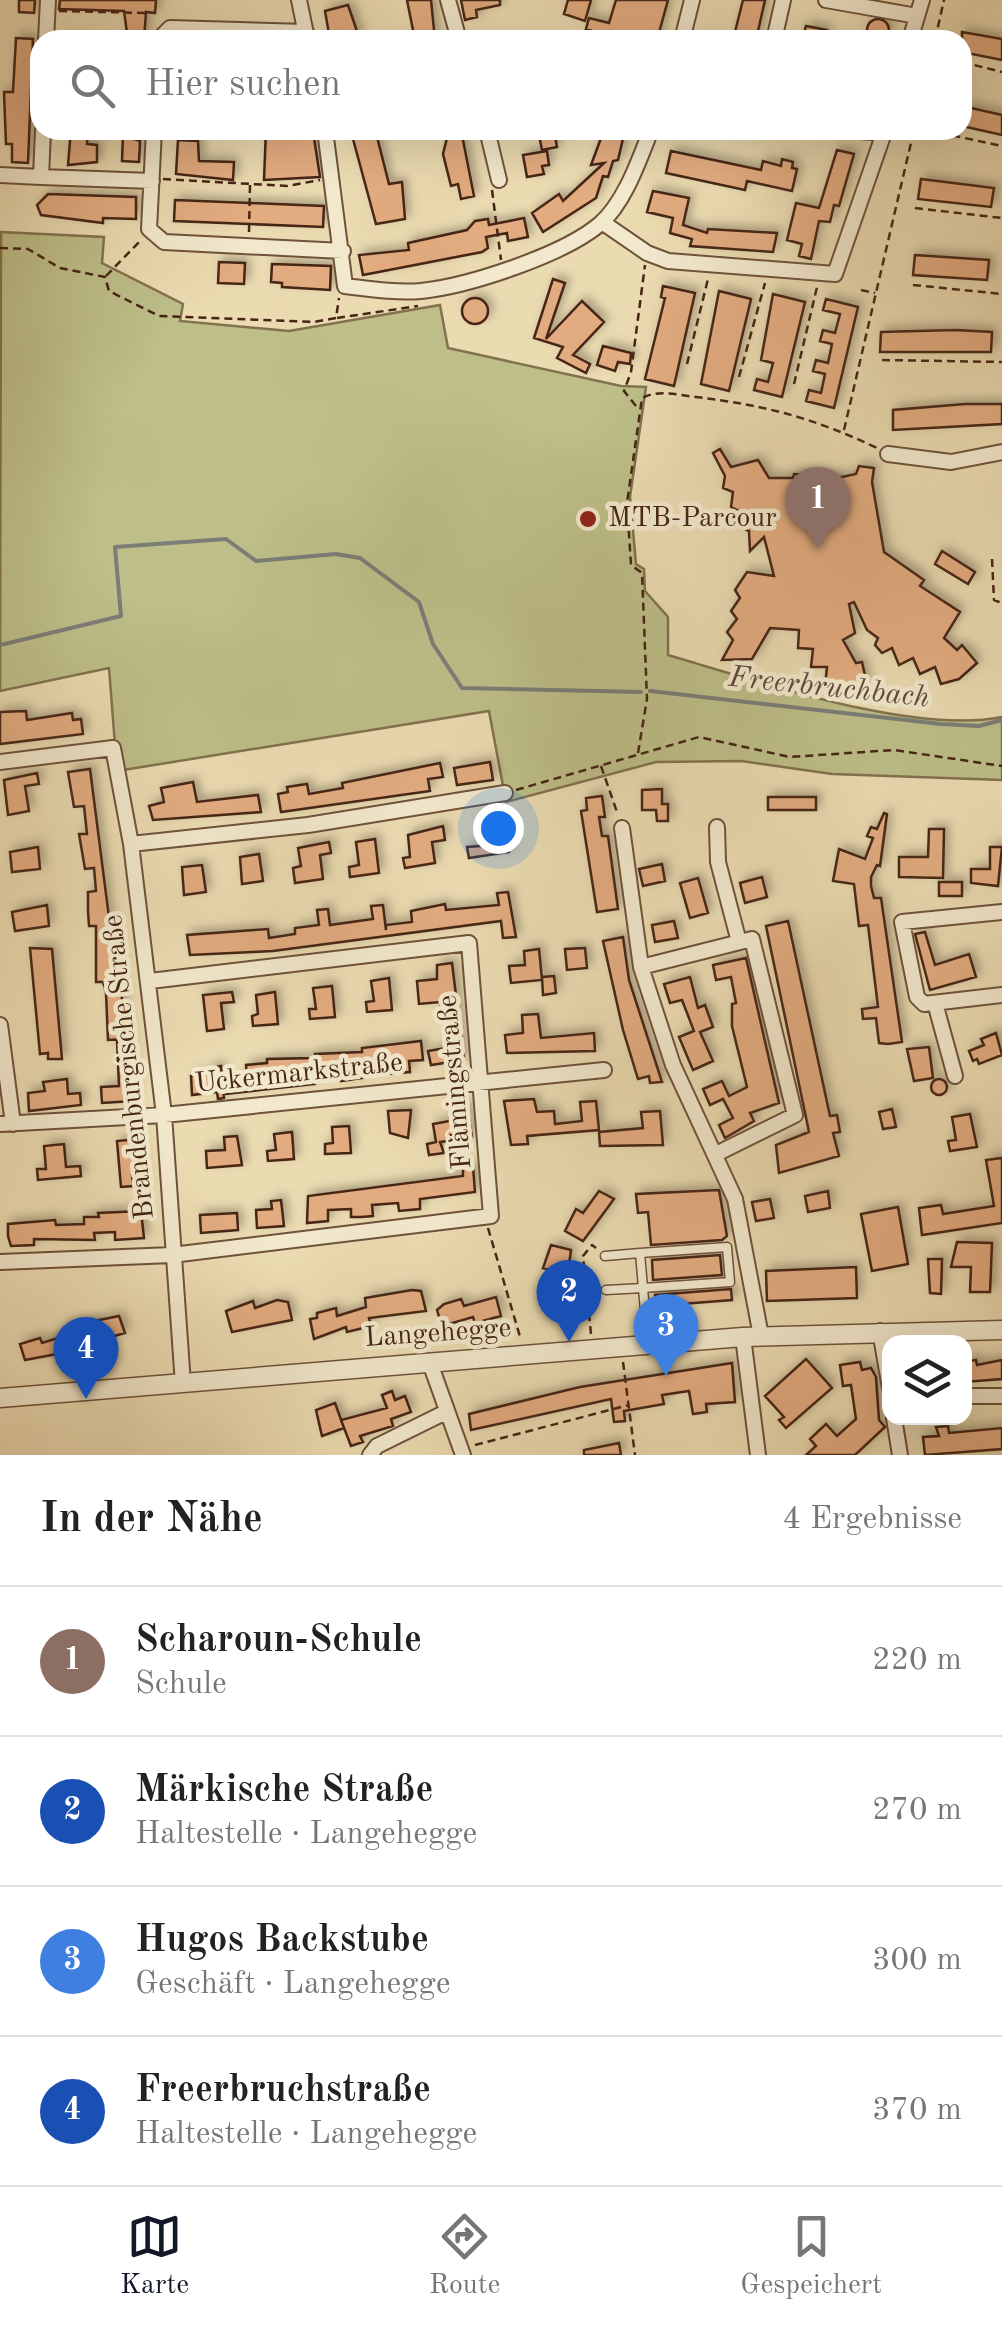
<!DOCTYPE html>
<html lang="de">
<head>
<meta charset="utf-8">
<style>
  :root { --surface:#fff; --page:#f2f2f2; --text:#222; --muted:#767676; --line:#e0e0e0; --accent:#111827 }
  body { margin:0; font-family:"Old Standard TT",serif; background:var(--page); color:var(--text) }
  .controls { position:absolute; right:30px; bottom:30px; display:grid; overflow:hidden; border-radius:20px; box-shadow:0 10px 40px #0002 }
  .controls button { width:90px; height:90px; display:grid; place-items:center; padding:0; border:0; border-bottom:2px solid var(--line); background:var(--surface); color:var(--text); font:50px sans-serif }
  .you { position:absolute; left:498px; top:828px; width:35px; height:35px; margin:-25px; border:8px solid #fff; border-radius:50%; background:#1a73e8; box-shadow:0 0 0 15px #1a73e833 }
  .badge { display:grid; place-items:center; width:65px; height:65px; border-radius:50%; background:var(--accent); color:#fff; font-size:32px; font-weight:700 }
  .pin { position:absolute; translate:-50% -82px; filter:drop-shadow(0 2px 5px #0008) }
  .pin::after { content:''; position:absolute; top:52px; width:35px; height:30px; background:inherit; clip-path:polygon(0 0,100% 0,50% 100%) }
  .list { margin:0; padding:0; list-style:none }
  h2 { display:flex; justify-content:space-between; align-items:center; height:130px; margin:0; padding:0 40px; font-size:42px }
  h2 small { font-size:32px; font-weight:400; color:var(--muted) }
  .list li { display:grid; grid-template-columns:65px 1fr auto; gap:30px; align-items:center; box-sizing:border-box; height:150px; padding:0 40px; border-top:2px solid var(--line) }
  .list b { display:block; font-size:38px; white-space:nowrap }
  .list p { margin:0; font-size:32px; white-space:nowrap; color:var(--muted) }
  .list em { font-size:32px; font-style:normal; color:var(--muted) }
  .icon { flex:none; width:55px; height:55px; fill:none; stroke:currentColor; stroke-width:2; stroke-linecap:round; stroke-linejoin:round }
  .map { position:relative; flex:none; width:1002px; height:1455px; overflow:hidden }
  .search { position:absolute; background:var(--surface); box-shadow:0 10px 40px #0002; left:30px; right:30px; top:30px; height:110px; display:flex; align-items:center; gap:25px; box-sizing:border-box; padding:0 35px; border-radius:30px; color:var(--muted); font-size:38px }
  .sheet { height:730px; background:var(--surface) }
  nav { display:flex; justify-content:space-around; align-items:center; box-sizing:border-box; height:140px; border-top:2px solid var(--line); background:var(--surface); font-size:28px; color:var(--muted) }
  nav a { display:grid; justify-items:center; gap:5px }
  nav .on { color:var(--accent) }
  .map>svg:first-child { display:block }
</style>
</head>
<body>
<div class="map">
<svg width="1002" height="1455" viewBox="0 0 1002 1455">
  <defs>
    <filter id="shadow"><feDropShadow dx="4.5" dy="-4.5" stdDeviation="5" flood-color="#0004"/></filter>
  </defs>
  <rect width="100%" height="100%" fill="#ebdbb1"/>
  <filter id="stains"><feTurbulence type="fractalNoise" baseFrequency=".002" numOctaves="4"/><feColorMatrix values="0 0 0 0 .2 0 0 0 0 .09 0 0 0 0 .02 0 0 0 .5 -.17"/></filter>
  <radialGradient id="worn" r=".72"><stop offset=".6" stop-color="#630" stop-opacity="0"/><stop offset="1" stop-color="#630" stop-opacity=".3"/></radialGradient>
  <path fill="#bdbe88" stroke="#82724e" stroke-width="2.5" d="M1,232L104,237L102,263L183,304L180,321L289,331L440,305L448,348L621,386L646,387L630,497L636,564L644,569L645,591L668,617V655C757,681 913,735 1002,717V780L832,774L741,761L656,762L506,802L489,711L117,771L109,668L0,691Z"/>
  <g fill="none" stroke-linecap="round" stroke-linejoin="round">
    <path stroke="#7b7d77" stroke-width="4" d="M0,645L121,616L115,547L226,539L256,561L336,554L360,558L419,602L433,644L462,688L641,692
      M650,691L941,724L979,726L1002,720"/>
  </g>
  <path fill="#e2ab80" stroke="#462515" stroke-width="2.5" filter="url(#shadow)" d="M19,0H35L34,13L19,12Z
    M60,0H156L155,13L146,12L144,40H128L124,11L59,9Z
    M407,0H431L435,40H415Z
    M461,0H500V5L476,10L477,17L465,20Z
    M568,0H591L585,21L564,14Z
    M616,0H668L657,40H604L605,35L586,29L589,18L609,23Z
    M743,0H765L756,40H733Z
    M348,5L359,37L330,40L325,11Z
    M867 30a11 11 0 1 1 22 0a11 11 0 1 1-22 0Z
    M806,26L827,30L825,40H802Z
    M962,32L1002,39V60L962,52Z
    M16,38L33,39L28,163L12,162V144H6L4,92H13Z
    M971,108L1002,115V135L962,126V109Z
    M71,130H88L87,144L97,145V162L68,165Z
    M266,130H287L286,136L313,131L320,177L264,180Z
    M449,130H461L474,196L461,199L458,184L451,186L443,154Z
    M538,130H554L557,147L542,150Z
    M604,130H625L618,160L613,161L608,177L603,176L596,198L543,232L532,213L559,194L563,201L604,163L591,165Z
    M376,133L389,184L402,182L405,219L376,224L353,139Z
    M123,135L140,141L139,162L122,161Z
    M178,140L198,141L199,161L234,162L233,180L176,174Z
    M837,150L854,154L839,206L834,205L830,222L819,221L811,259L799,256L802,244L787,240L796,203L819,208Z
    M547,151L549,165L542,166L544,174L527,177L523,155Z
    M671,151L761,170L763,161L781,166L782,159L793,162L792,168L797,169L792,191L747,181L745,190L666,173Z
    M921,179L994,188L991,207L918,199Z
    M653,191L689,198L683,225L707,233L708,229L777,233L773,252L690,246L692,239L670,233L673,218L647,212Z
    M48,194L136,197V219L103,218V223L41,215L37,205Z
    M175,200L324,206L323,227L174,221Z
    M524,218L528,237L508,241L507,233L486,237L488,248L482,252L363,275L359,255L409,250L408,243L467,230L475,221L488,219L489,225Z
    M915,255L989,260L987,280L913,275Z
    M219,262L245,263L244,284L218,283Z
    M272,264L331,266L330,290L282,287V283L271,282Z
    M553,279L565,283L546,339L582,301L604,322L573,355L590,364L586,373L557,358L563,347L534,338Z
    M663,286L695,293L674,386L645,379L665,298L661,297Z
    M719,291L751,299L729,391L701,384Z
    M773,294L805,302L782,397L754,390L757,379L768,382L773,363L761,360Z
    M462 311a13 13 0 1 1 26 0a13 13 0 1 1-26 0Z
    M826,299L858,307L834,408L806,401L809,390L821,393L825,374L813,371L816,360L828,363L832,344L820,341L823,330L835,333L840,314L823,310Z
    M955,330L992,332L991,352H880L881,332Z
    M603,346L631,353L630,364L618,362L615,371L597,365Z
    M965,404H1002V424L893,430V410Z
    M720,449L731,467L758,460L769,478H793L794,474L842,477L856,474L859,466L874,468L872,482L884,552L924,580L920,586L960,612L944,638L957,650L962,645L977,663L959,679L941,684L935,667L920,674L913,658L899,665L892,648L882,653L875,645L878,638L867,630L854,602L849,604L855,633L843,640L856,663L862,662L867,684L843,690L825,686L827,667H811L813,649L798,648L799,630L770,628L752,659L722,660L733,640L727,632L737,619L731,611L740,598L735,590L747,572L774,576L764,537L750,551L749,531L740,527L741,512L731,507L733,492L723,488L725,476L713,453Z
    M942,551L975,572L968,584L935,564Z
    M26,711L27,720L72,713L73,720L81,719L83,734L0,744V712Z
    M490,762L493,780L457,785L454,768Z
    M440,763L443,777L428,779L430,791L281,812L278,794L288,792L287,787L307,784L309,794L343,788L342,783Z
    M90,769L112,941L116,940L126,1039L108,1040L106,993L103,982H96V926H89L88,911V892L96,891L94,868L85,869L79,834H87L84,806L74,807L68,772Z
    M37,773L39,784L25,786L29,811L8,815L4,780Z
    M193,782L197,802L258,795L261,812L153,820L149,806L164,802L161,788Z
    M662,789V804H668V821H657L656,810H642V790Z
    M602,796L605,817H599L602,836H608L618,909L597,912L581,811L587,810L586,798Z
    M768,797H816V810H768Z
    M884,813L887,814L880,866L877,865L871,877V886L874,898H881L902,1042L888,1044L879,1043L876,1018L863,1019L862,1009L878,1007L868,925L859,926L854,884L833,881L839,849L865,859L873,838L867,836L871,827L877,829Z
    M493,820L496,837L507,836L509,852L469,858L467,847L480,846L477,823Z
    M443,826L445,840L432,842L435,863L405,868L403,858L410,857L408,835Z
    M929,829H944L943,878L899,877V857H928Z
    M375,839L379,873L350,877L349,867L359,865L356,842Z
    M329,842L331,853L320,855L323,879L295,883L293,868L301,866L298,848Z
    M38,847L40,869L12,872L10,852Z
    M990,847H1002L998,886L971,883V869H990Z
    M259,854L263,881L242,884L240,857Z
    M662,864L665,881L643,886L639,869Z
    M202,865L206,892L184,895L182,867Z
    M762,877L767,897L745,903L740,883Z
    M698,878L708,913L690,918L680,883Z
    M939,882H962V896H939Z
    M508,892L516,937L503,938L501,921L273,951L190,955L187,935L268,929L269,938L295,934V928L319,925L317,910L328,909L330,925L373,919L371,906L383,905L386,930V925L412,922L411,911L445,904L446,910L499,905L497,893Z
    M47,905L49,926L15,931L12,912Z
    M674,921L678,938L655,942L652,925Z
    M788,921L830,1116L837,1115L840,1132L833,1133L839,1156L779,1173L776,1145L809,1132L766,926Z
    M925,932L935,965L969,954L976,977L930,990L915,934Z
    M623,937L629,980L662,1082L650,1083L649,1076L638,1079L623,1030L603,941Z
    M30,948L52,949L62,1059H48V1053L40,1054Z
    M585,948L587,968L567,970L565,949Z
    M539,949L542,980L511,983L509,966L525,965L524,951Z
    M746,958L779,1103L750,1113L754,1121L725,1138L719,1125L733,1118L723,1099L710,1105L703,1089L722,1081L729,1096L747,1087L732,1026V1004L736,1003L731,977L716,980L713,965Z
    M452,963L464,1060L431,1065L428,1051L452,1047L448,1020L442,1021L440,1002L419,1004L417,981L437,979V965Z
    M554,976L556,993L543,995L542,977Z
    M690,977L698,1008L705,1005L713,1027L700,1032L713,1061L693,1070L679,1037L694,1031L682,1000L670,1003L664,984Z
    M389,978L392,1010L367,1012L366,1002L374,1001L371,981Z
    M332,986L335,1017L310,1019L309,1009H316L313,988Z
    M232,992L234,1002L221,1003L224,1029L207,1031L203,995Z
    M275,992L278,1024L253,1026L252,1016L258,1014L256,995Z
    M538,1014L541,1038L594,1033L595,1051L507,1053L505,1035L523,1033L522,1015Z
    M996,1033L1002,1055L979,1064L977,1059L973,1061L969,1051L984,1045L981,1039Z
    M128,1039L133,1101L102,1103L101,1087L119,1086L117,1040Z
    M421,1041L423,1060L409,1061L410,1072L388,1074L387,1065L361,1068L362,1078L341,1081L340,1071L314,1074L315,1084L224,1094L223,1082L247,1079L246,1065L267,1063V1059L315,1058V1054L362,1052V1048Z
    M929,1047L933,1078L914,1081L907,1049Z
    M221,1066L224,1098L218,1099L217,1092L192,1095L191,1076L212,1074L210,1068Z
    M931 1087a8 8 0 1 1 16 0a8 8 0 1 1-16 0Z
    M67,1079L68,1094L80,1093L81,1105L29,1111L28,1093L45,1091L43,1082Z
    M534,1099L537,1112L554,1111L555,1124L582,1121L580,1102L596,1101L599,1130L527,1136L528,1144L511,1145L504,1101Z
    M467,1106L472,1137L440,1142L444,1153L429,1155L427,1144L436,1142L433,1124L455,1120L453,1108Z
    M892,1109L896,1127L883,1129L879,1112Z
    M411,1110L408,1138L390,1133L388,1111Z
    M660,1111L663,1145L600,1146L599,1132L643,1128L641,1112Z
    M970,1114L977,1147L950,1151L948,1141L956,1140L952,1117Z
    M349,1126L351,1153L325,1154V1144L333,1143L332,1127Z
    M292,1132L294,1159L268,1161L267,1151L276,1150L274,1134Z
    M237,1136L242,1165L207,1168L206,1151L225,1150L224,1137Z
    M137,1139L140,1174L132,1175L133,1186L121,1187L117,1141Z
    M64,1144L66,1167L80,1166L81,1176L38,1180L37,1169H46L44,1146Z
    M1002,1158V1223L922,1235L919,1208L941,1205L943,1214L994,1206L986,1160Z
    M463,1167H473L475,1192L420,1199V1209L399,1211L398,1203L372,1205L373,1216L361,1217H351V1209L328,1210V1221L307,1223L308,1196L463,1176Z
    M719,1190L727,1236L722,1240L651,1245L648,1212L638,1213L636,1194Z
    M599,1191L614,1199L583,1241L565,1231L576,1209L583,1213Z
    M828,1191L830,1208L808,1212L805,1196Z
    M770,1199L774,1218L756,1221L752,1202Z
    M281,1200L284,1226L257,1228L256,1210L272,1209L271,1201Z
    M898,1207L908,1264L872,1271L861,1214Z
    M141,1211L144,1238L115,1240V1232L94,1233L95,1240L34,1239V1245L11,1246L8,1236V1224L55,1220L56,1225L84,1224V1217H99L98,1213Z
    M237,1213L238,1230L201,1233L200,1215Z
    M957,1242L992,1243L990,1292H970L971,1267H951Z
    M551,1245L571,1250L564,1302L547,1297L551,1270L543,1268Z
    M720,1255L722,1275L653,1280L652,1260Z
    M928,1259H942L941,1294L930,1293Z
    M856,1267L857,1298L767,1301L766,1271Z
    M731,1289L732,1300L656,1306L655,1295Z
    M412,1290L421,1291L426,1311L369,1318L371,1326L347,1332L346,1327L314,1339L310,1319L317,1318V1313L336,1308L337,1316L366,1307L365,1298Z
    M496,1297L501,1316L475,1323L473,1317L442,1326L437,1310L444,1304L461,1299L464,1306Z
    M277,1300L288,1302L292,1320L232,1332L226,1311L253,1301L255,1308Z
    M119,1316L125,1333L101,1340L99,1335L71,1344L73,1351L25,1360L20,1344L40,1338L42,1343L68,1335L65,1327Z
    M806,1359L832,1388L786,1428L779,1420L784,1417L765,1396Z
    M976,1360L977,1365L1002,1360V1379L964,1382V1362Z
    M860,1362L862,1370L871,1368L876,1377L879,1420L885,1427L855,1455H806L816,1446L810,1439L826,1424L837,1436L856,1419L851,1385L843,1386L840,1365Z
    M732,1363L735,1402L706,1404L707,1412L693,1414L689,1391L662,1395L664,1404L624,1411L625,1421L614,1422L611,1399L471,1430L469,1414L580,1387Z
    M392,1391L395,1400L405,1396L411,1412L391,1419L393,1426L360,1436L363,1442L351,1446L341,1420L387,1408L382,1395Z
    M335,1403L344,1428L322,1436L316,1410Z
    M948,1426L949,1433L1002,1428V1449L925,1455L923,1437L939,1436L936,1427Z
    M619,1443L621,1455H584V1450Z"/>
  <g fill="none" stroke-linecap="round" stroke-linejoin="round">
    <g stroke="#6f523c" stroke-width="11">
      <path id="service" d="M605,1256L640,1253L643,1288L730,1282L727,1247L640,1253
        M606,1290L643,1288L648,1345"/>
    </g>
    <g stroke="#6f523c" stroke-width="18">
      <path id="minor" d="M299,0L307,39
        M448,0L459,40
        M826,0L917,16
        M46,40L48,0
        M158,40L170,28L306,32
        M682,40L692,0
        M774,40L783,0
        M910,40L922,0
        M154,130L149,229L164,242L343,251
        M325,130L345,286C370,289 395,293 421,291C469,286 563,255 600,224C625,202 639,160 651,130
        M487,130L499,180
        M847,130L884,133
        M0,175L41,177L43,130
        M41,177L152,181
        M602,222L647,253L668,261L835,274L885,130
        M888,454L951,462L1002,452
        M0,762L113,748L131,844L164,1115L183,1384
        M717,827L718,862L739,942
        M622,828L641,967
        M131,844L308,825L505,793
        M1002,912L902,922L917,997L924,1004L1002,995
        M935,1003L955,1076
        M0,1025L13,1124
        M0,1124L164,1115L604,1070
        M716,1154L795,1115L752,939L641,967L673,1065L735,1199L761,1336
        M0,1262L172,1255L491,1216L469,943L150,981
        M880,1331L890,1388
        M743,1337L758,1455
        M430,1363L463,1455
        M964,1396H1002
        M894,1418L900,1455
        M370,1455L377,1446L446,1412"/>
    </g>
    <g stroke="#6f523c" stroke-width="21">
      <path id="tertiary" d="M0,1398L743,1337L1002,1330"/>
    </g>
    <path stroke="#462515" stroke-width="2.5" stroke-dasharray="8 5" stroke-linecap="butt" d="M59,11L148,13
      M935,40L944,0
      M962,62L1002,72
      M745,130H746
      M927,130L1002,146
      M163,179L287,186L320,180
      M492,190L501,260
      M915,208L1002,218
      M249,232L250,185
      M0,248L28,249L60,268L105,277L109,291L159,316L314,322L336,318L339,298
      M106,276L142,239
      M913,285L1002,294
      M861,290L875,293
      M337,318L418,306
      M882,360L1002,362
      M687,364L708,279
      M739,377L765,283
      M794,384L817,287
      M636,406L624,391L631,372L645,265
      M844,430L914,130
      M992,559L994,600L1002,603
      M638,753L647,699L642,573L631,565L627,503L642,398C659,389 677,395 696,397C764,405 814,418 877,448
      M601,766L618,815
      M516,790L699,737L790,757L894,750L1002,766
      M488,1228L521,1340
      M591,1334L583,1256L592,1245L596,1248
      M623,1362L635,1455
      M475,1445L629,1405"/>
    <use href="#service" stroke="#f2e8cc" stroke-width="8"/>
    <use href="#minor" stroke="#f2e8cc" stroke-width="14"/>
    <use href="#tertiary" stroke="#f2e8cc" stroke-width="18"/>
  </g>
  <circle fill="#8f2418" stroke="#f2e8cc" stroke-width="4" cx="588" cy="519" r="10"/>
  <g text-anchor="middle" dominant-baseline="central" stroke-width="9" stroke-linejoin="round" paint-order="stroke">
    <g font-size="28" fill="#462515" stroke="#f2e8cc" text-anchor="start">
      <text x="608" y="519">MTB-Parcour</text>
    </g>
    <g font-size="28" fill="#462515" stroke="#f2e8cc">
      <text transform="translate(130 1067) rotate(-96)">Brandenburgische Straße</text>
      <text transform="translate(299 1074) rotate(-6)">Uckermarkstraße</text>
      <text transform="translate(456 1082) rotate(-95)">Flämingstraße</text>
      <text transform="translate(438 1334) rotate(-4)">Langehegge</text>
    </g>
    <g font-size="30" font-style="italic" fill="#5c4a3e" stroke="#f2e8cc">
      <text transform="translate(829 688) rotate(6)">Freerbruchbach</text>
    </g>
  </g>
  <rect width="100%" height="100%" filter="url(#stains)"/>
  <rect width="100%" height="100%" fill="url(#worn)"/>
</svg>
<div class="controls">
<button><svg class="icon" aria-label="layers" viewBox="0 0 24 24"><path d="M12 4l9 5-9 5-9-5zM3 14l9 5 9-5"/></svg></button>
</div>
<div class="you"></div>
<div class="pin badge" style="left:818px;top:549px;background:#8d6e63">1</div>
<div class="pin badge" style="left:569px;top:1342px;background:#1a4fb4">2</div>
<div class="pin badge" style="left:666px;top:1376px;background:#3f7fe0">3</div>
<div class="pin badge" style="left:86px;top:1399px;background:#1a4fb4">4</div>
<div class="search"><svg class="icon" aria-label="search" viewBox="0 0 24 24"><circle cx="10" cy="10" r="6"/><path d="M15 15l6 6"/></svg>Hier suchen</div>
</div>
<section class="sheet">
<h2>In der Nähe<small>4 Ergebnisse</small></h2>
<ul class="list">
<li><span class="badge" style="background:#8d6e63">1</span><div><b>Scharoun-Schule</b><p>Schule</p></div><em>220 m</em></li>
<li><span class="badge" style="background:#1a4fb4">2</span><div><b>Märkische Straße</b><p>Haltestelle · Langehegge</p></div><em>270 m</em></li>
<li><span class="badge" style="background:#3f7fe0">3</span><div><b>Hugos Backstube</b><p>Geschäft · Langehegge</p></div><em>300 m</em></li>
<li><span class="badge" style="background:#1a4fb4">4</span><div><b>Freerbruchstraße</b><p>Haltestelle · Langehegge</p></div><em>370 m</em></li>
</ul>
</section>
<nav>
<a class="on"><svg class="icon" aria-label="map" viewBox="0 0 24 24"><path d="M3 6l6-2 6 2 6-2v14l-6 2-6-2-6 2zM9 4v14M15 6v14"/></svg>Karte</a>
<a><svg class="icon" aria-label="directions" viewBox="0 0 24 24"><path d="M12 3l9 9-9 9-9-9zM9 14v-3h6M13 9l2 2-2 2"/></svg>Route</a>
<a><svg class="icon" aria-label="saved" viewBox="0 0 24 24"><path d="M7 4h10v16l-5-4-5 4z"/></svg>Gespeichert</a>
</nav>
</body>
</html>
